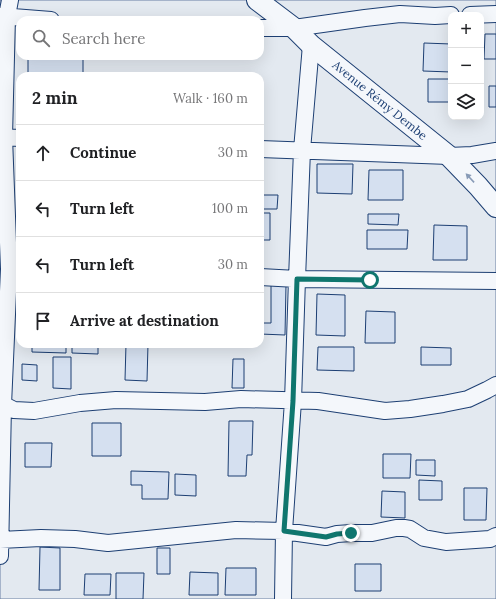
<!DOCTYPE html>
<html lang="en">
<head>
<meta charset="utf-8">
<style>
  :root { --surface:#fff; --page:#f6f6f6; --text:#202124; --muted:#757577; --line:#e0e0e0 }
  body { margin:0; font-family:Lora,serif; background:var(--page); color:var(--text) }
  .controls { position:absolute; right:12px; top:12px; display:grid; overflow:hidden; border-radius:8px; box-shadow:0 4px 16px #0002 }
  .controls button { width:36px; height:36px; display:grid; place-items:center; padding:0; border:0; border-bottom:1px solid var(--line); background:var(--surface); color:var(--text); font:20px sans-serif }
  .stop { position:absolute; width:12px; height:12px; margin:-9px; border:3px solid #0f766e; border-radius:50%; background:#fff }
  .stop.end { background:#0f766e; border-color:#fff; box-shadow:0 1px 4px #0008 }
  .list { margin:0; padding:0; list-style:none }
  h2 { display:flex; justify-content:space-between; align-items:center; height:52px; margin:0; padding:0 16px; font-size:17px }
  h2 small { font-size:13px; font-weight:400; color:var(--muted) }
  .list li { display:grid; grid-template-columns:26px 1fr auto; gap:12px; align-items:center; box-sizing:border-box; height:56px; padding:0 16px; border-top:1px solid var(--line) }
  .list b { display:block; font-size:15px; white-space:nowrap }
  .list em { font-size:13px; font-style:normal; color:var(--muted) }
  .icon { flex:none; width:22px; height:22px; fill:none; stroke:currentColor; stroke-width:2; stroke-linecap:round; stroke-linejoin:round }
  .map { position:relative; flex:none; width:496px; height:599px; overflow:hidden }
  .search { position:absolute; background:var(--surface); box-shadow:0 4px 16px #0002; left:16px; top:16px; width:248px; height:44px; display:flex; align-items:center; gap:10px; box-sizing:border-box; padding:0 14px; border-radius:12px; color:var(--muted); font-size:15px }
  .panel { position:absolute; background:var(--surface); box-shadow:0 4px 16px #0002; left:16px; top:72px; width:248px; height:276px; border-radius:12px }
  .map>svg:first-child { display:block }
</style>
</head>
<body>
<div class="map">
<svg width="496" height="599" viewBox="0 0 496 599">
  <rect width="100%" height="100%" fill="#f4f7fb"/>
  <path fill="#e3e9f0" stroke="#687fa3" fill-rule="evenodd" d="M0,0H496V599H0ZM451,15H481V117H451ZM20,20H260V56H20ZM20,76H260V344H20Z"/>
  <path fill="#d5e0f0" stroke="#1d3f73" d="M485,34H496V59H484Z
    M424,43L451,44V72L423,71Z
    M28,58L83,59V76H28Z
    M428,79H451V102H428Z
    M489,86H496V107H489Z
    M317,164H353L352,194L317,193Z
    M369,170H403V200H368Z
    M260,195H278L277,209H260Z
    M260,213H270V240H260Z
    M368,214H399L398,225L368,224Z
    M434,225L467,226V260H433Z
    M367,230H408L407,249H367Z
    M271,285H286L285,335L260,334V323H271Z
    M317,294L345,295V336L316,335Z
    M366,311L395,312V343H365Z
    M32,344H66V353L32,352Z
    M72,344H98V354L72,353Z
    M126,344H148L147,381L125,380Z
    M318,347H354V371L317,370Z
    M421,347L451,348V365H421Z
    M53,357H71V389L53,388Z
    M233,359H244V388H232Z
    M22,364L37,365V381L22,380Z
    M229,421H253L252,455H247L246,476H228Z
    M92,423H121V456H92Z
    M25,443H52L51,467H25Z
    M383,454H411L410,478H383Z
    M416,460H435V476L416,475Z
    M131,471L169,472L168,499H142V485H131Z
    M175,474L196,475V496L175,495Z
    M419,480L442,481V500H419Z
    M464,488H487L486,520H464Z
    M382,491L405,492V518L381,517Z
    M40,547L60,548V590H39Z
    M157,548H170V574H157Z
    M355,564H381V591H355Z
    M226,568H256V595H225Z
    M190,572L218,573V595H189Z
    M116,573H144L143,599H116Z
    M85,574H111L110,595H84Z"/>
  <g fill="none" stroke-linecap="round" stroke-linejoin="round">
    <g stroke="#1d3f73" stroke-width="18">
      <path id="minor" d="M470,15L496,14
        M0,16L51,20
        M260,28H294L365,18L400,14L435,16L451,15
        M0,137L20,138
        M260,149L449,156L472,155L496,151
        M260,277L297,279L496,281
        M0,403L14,410L34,411L80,403L116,400L205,402L241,399L318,401L385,411L410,409L443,404L468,399L487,390L496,385
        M0,540L41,538L75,539L108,543L236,530L284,531L326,537L337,534L351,533H372L396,528H404L410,529L424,538L446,542L490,539L496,536
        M0,556L3,405L9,269L4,137L7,16L10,0
        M283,599L284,531L293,401L297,279L302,150L311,45"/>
    </g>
    <g stroke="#1d3f73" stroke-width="22">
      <path id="tertiary" d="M257,0L294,28L311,45L449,156L478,186L496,207"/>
    </g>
    <use href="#minor" stroke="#f4f7fb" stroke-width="16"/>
    <use href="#tertiary" stroke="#f4f7fb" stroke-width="20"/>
  </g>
  <defs><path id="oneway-solid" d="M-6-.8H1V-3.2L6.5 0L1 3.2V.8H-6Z"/></defs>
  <use fill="#889bb7" href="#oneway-solid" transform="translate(470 178) rotate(-133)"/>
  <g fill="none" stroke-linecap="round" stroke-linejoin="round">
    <path stroke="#0f766e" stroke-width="5" d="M351,533L337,534L326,537L284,531L293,401L297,279L370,280"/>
  </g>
  <g text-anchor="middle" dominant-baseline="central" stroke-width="3" stroke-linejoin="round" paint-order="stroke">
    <g font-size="12" fill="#1d3f73" stroke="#f4f7fb">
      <text transform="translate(380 100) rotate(39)">Avenue Rémy Dembe</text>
    </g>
  </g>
</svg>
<div class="controls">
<button>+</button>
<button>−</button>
<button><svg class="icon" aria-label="layers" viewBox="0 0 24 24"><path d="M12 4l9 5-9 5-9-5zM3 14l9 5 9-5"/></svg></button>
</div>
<div class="stop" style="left:370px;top:280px"></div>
<div class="stop end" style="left:351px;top:533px"></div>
<div class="search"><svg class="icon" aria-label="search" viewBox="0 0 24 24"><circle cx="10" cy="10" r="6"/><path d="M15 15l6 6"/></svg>Search here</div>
<section class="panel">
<h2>2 min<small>Walk · 160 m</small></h2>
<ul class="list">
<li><svg class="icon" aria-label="ahead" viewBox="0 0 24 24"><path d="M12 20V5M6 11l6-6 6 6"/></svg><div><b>Continue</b></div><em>30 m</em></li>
<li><svg class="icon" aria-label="left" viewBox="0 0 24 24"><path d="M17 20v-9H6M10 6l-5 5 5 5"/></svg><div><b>Turn left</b></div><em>100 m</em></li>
<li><svg class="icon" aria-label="left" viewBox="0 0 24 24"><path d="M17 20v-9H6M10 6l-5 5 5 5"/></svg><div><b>Turn left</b></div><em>30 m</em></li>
<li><svg class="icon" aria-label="arrive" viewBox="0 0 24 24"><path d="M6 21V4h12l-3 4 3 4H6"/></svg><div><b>Arrive at destination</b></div></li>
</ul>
</section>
</div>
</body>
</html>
